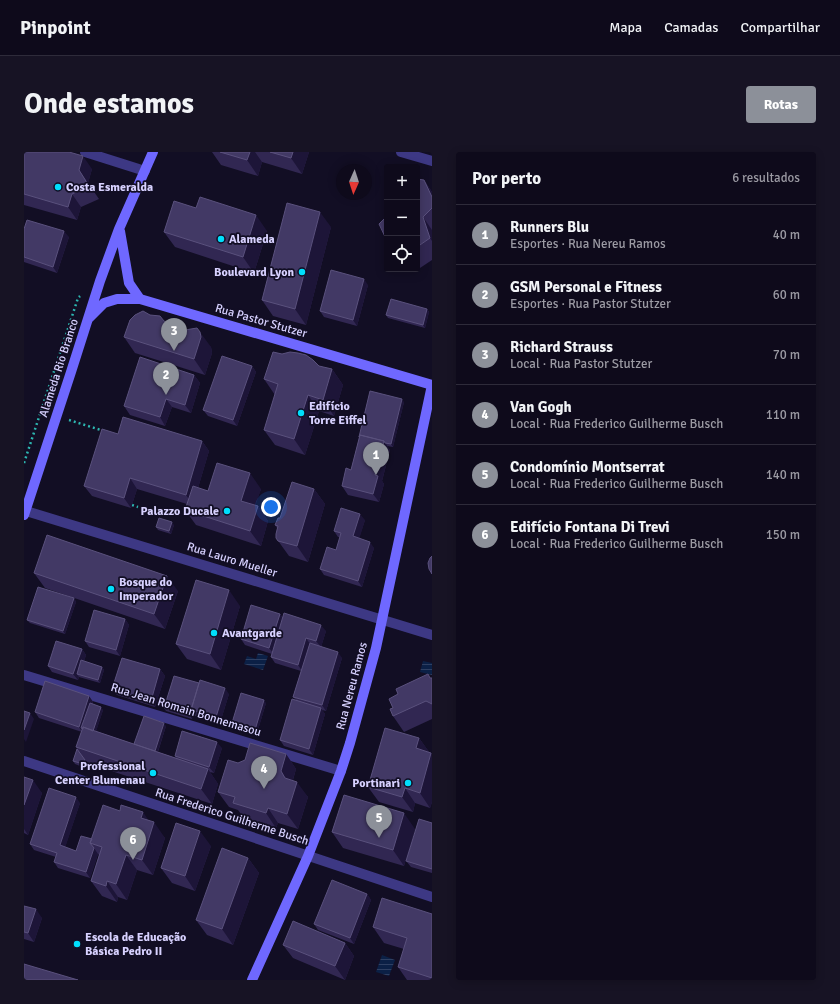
<!DOCTYPE html>
<html lang="pt">
<head>
<meta charset="utf-8">
<style>
  :root { --surface:#0e0a1b; --page:#171324; --text:#f1f3f6; --muted:#9b9aa3; --line:#2e2b3a; --accent:#8c9099 }
  body { margin:0; font-family:Signika,sans-serif; background:var(--page); color:var(--text) }
  .controls { position:absolute; right:12px; top:12px; display:grid; overflow:hidden; border-radius:4px; box-shadow:0 2px 10px #0003 }
  .controls button { width:36px; height:36px; display:grid; place-items:center; padding:0; border:0; border-bottom:1px solid var(--line); background:var(--surface); color:var(--text); font:20px sans-serif }
  .compass { position:absolute; left:312px; top:12px; width:36px; height:36px; border-radius:50%; background:var(--surface); box-shadow:0 2px 10px #0003; rotate:183deg }
  .you { position:absolute; left:247px; top:355px; width:14px; height:14px; margin:-10px; border:3px solid #fff; border-radius:50%; background:#1a73e8; box-shadow:0 0 0 6px #1a73e833 }
  .badge { display:grid; place-items:center; width:26px; height:26px; border-radius:50%; background:var(--accent); color:#fff; font-size:13px; font-weight:700 }
  .pin { position:absolute; translate:-50% -33px; filter:drop-shadow(0 1px 2px #0008) }
  .pin::after { content:''; position:absolute; top:21px; width:14px; height:12px; background:inherit; clip-path:polygon(0 0,100% 0,50% 100%) }
  .list { margin:0; padding:0; list-style:none }
  h2 { display:flex; justify-content:space-between; align-items:center; height:52px; margin:0; padding:0 16px; font-size:17px }
  h2 small { font-size:13px; font-weight:400; color:var(--muted) }
  .list li { display:grid; grid-template-columns:26px 1fr auto; gap:12px; align-items:center; box-sizing:border-box; height:60px; padding:0 16px; border-top:1px solid var(--line) }
  .list b { display:block; font-size:15px; white-space:nowrap }
  .list p { margin:0; font-size:13px; white-space:nowrap; color:var(--muted) }
  .list em { font-size:13px; font-style:normal; color:var(--muted) }
  .icon { flex:none; width:22px; height:22px; fill:none; stroke:currentColor; stroke-width:2; stroke-linecap:round; stroke-linejoin:round }
  .map { position:relative; flex:none; width:408px; height:828px; overflow:hidden; border-radius:4px }
  header { display:flex; align-items:center; gap:24px; box-sizing:border-box; height:56px; padding:0 20px; background:var(--surface); border-bottom:1px solid var(--line) }
  header strong { font-size:19px }
  nav { display:flex; gap:22px; margin-inline-start:auto; font-size:14px }
  .intro { display:flex; align-items:center; justify-content:space-between; box-sizing:border-box; height:96px; padding:0 24px }
  h1 { margin:0; font-size:28px }
  .button { padding:10px 18px; border-radius:4px; background:var(--accent); color:#fff; font-size:14px; font-weight:700 }
  main { display:flex; gap:24px; padding:0 24px }
  aside { flex:1; background:var(--surface); border-radius:4px; box-shadow:0 2px 10px #0003 }
  .map>svg:first-child { display:block }
</style>
</head>
<body>
<header>
<strong>Pinpoint</strong>
<nav><a>Mapa</a><a>Camadas</a><a>Compartilhar</a></nav>
</header>
<div class="intro"><h1>Onde estamos</h1><a class="button">Rotas</a></div>
<main>
<div class="map">
<svg width="408" height="828" viewBox="0 0 408 828">
  <defs>
    <pattern id="water-rules" width="6" height="5" patternUnits="userSpaceOnUse"><rect width="6" height="5" fill="#0b2046"/><path d="M0 2.5h6" fill="none" stroke="#2e3f62"/></pattern>
  </defs>
  <rect width="100%" height="100%" fill="#120e24"/>
  <path fill="url(#water-rules)" d="M234,501L244,504L239,518L220,512L223,504L232,507Z
    M399,509L408,511V523L396,520Z
    M358,803L371,808L365,824L352,820Z"/>
  <g fill="none" stroke-linecap="round" stroke-linejoin="round">
    <path stroke="#2db7b1" stroke-width="2.5" stroke-dasharray="2 3" stroke-linecap="butt" d="M45,268L80,279
      M0,311L54,146L56,144
      M108,353L114,355"/>
    <path stroke="#3d3884" stroke-width="10" d="M0,523L317,619"/>
    <path stroke="#3d3884" stroke-width="10" d="M61,0L121,19
      M377,0L408,9
      M0,609L408,745"/>
    <path stroke="#3d3884" stroke-width="10" d="M2,359L408,483"/>
    <path stroke="#6f68ff" stroke-width="10" d="M96,79L105,131L116,147
      M64,167L80,151L93,147H116L408,233L352,496L326,591L317,619L284,704L228,828
      M0,363L47,220L76,129L95,77L129,0"/>
  </g>
  <path fill="#312752" d="M0,0L68,17L64,31L75,47L57,55L53,68L0,53Z
    M188,0H285L278,22L238,10L234,24L197,13Z
    M393,27L400,28L408,40V108L396,116H393Z
    M172,56L243,79L230,121L151,95L140,80Z
    M307,75L282,173L249,164L238,148Z
    M0,77L45,85L33,121L0,110Z
    M344,133L333,174L300,165L296,159Z
    M403,157L405,160L401,176L364,166L362,163Z
    M126,163L140,169L150,175L187,195L188,201L181,223L111,201L100,185Z
    M228,214L232,220L213,274L184,264L179,258Z
    M295,214L308,217L319,233L310,264L295,259L281,303L251,293L240,278L251,243L240,227Z
    M170,223L176,231L167,261L148,255L141,274L106,263L100,254Z
    M380,250L369,295L363,294L366,298L358,329L360,332L355,350L324,343L318,334L327,318L335,286V285Z
    M94,282L178,289L185,299L174,336L184,339L237,337L231,353L234,354L244,369L237,394L172,373L161,358L163,352L113,337L107,356L68,344L60,334Z
    M290,337L301,352L284,410L265,404L252,386L253,376L251,373L256,366Z
    M341,368L335,386L350,396L338,435L300,423L296,417L312,398L316,385H314L310,379Z
    M150,373L147,382L134,378L132,375Z
    M10,421L154,439L141,477L21,436Z
    M50,446L52,450L41,482L6,471L3,468Z
    M216,454L197,518L163,507L152,492Z
    M256,462L259,466L302,479L297,495L318,506L302,559L298,558L301,562L289,603L260,594L256,588L272,548L269,545L277,519L251,511L247,505L248,502L221,493L217,487Z
    M101,467L105,473L96,504L65,495L61,489Z
    M58,497L62,503L60,509L78,515L80,518L76,531L55,525L54,528L28,520L24,514Z
    M136,517L141,524L131,555L93,543L88,537Z
    M407,526H408V567L380,580L369,564V556Z
    M205,542L196,571L171,564L169,562L168,567L142,559L140,556Z
    M65,544L69,550V552L79,558L72,579L110,592L142,574L134,600L152,606L151,604L198,596L190,621L186,620L194,632L188,652L63,611L61,616L51,612L49,609L53,597L52,595L58,580L15,566L11,560Z
    M242,551L233,581L210,574L208,571Z
    M395,586L405,600L408,602V650L406,656L391,651L389,660L355,650L344,635Z
    M262,602L272,617L269,628L284,645L274,677L254,671L252,676L220,666L214,658L205,655L194,640L214,611Z
    M0,625L18,641L4,683L0,681Z
    M56,651L41,695L52,699L68,687L124,668L141,686L129,723L113,718L103,748L94,745L93,750L78,744L67,729L75,703L74,702L66,726L34,716L30,710L32,705L10,698L6,692Z
    M408,671V721L387,715L382,709Z
    M391,677L380,714L319,696L308,680Z
    M187,694L171,739L148,731L137,716Z
    M224,706L235,721L209,793L183,783L172,768Z
    M343,742L347,748L330,792L294,778L290,772Z
    M0,754L18,766L10,790L0,787Z
    M408,762V828H383L374,815L380,797L360,791L349,775Z
    M321,791L330,804L321,828L269,806L259,793Z"/>
  <path fill="#1d1538" d="M226,0H231L238,10L234,24L223,8Z
    M269,0H285L278,22L267,6Z
    M59,4L68,17L64,31L75,47L55,18Z
    M400,28L408,40V45Z
    M48,42L57,55L53,68L44,55Z
    M296,60L307,75L282,173L271,157Z
    M232,63L243,79L230,121L219,105Z
    M399,65L408,78V89L406,86Z
    M40,79L45,85L33,121L29,115Z
    M340,127L344,133L333,174L329,168Z
    M403,157L405,160L401,176L399,173Z
    M176,180L187,195L188,201L181,223L170,207Z
    M228,214L232,220L213,274L209,268Z
    M308,217L319,233L310,264L299,248Z
    M170,223L176,231L167,261L161,253Z
    M284,243L295,259L281,303L270,287Z
    M142,247L148,255L141,274L136,265Z
    M378,247L380,250L369,295L367,292Z
    M178,289L185,299L169,353L162,343Z
    M360,289L366,298L358,329L360,332L355,350L349,342L351,323Z
    M226,321L237,337L228,364L217,349Z
    M106,326L113,337L107,356L100,346Z
    M290,337L301,352L284,410L273,394Z
    M234,354L244,369L237,394L226,379Z
    M336,362L341,368L334,391L329,384Z
    M148,370L150,373L147,382L145,379Z
    M346,390L350,396L338,435L334,429Z
    M143,424L154,439L141,477L130,462Z
    M205,438L216,454L197,518L186,502Z
    M50,446L52,450L41,482L39,479Z
    M256,462L260,468L250,502L245,496Z
    M101,467L105,473L96,504L92,498Z
    M297,473L302,479L297,495L292,489Z
    M282,486L286,492L278,519L274,513Z
    M58,497L62,503L56,522H53L55,525L54,528L49,522Z
    M314,500L318,506L302,559L298,553Z
    M78,515L80,518L76,531L74,528Z
    M136,517L141,524L131,555L127,549Z
    M201,536L205,542L196,571L192,565Z
    M65,544L69,550L60,577L57,576L59,579V581L55,575Z
    M240,548L242,551L233,581L231,578Z
    M77,555L79,558L71,583L69,580Z
    M297,556L301,562L289,603L285,597Z
    M167,559L169,562L168,567L166,563Z
    M6,561L10,567L2,590L0,587V578Z
    M140,571L142,574L132,605L130,602Z
    M395,586L406,601L392,596Z
    M193,590L198,596L190,621L185,615Z
    M407,601L408,602V650L406,656L396,641Z
    M262,602L272,617L267,634L273,630L284,645L274,677L263,662L261,626L257,619Z
    M61,608L63,610L61,616L59,612Z
    M184,617L194,632L188,652L177,637Z
    M9,628L18,641L4,683L0,677V653Z
    M381,636L391,651L389,660L378,645Z
    M52,645L56,651L40,699L36,693Z
    M244,656L254,671L252,676L242,661Z
    M119,660L129,675L130,670L141,686L129,723L118,708L117,666Z
    M380,661L391,677L380,714L369,698Z
    M176,679L187,694L171,739L161,724Z
    M70,696L74,702L66,726L62,720Z
    M102,703L113,718L103,748L92,732Z
    M224,706L235,721L209,793L198,777Z
    M83,729L94,745L93,750L82,734Z
    M343,742L347,748L330,792L326,786Z
    M12,757L18,766L10,790L4,781Z
    M321,791L330,804L321,828L311,814Z"/>
  <path fill="#423965" stroke="#5a517d" d="M0,0H45L59,4L55,18L65,34L48,42L44,55L0,42Z
    M196,0H226L223,8Z
    M246,0H269L267,6Z
    M393,27L400,28L408,45V56L399,65L406,86L393,95Z
    M363,38V46L361,39Z
    M176,45L232,63L219,105L140,80L150,49L172,56Z
    M263,51L296,60L271,157L238,148Z
    M363,64V89L355,72Z
    M3,68L40,79L29,115L0,105V77Z
    M307,118L340,127L329,168L296,159Z
    M367,147L403,157L399,173L362,163Z
    M119,159L126,163L136,164L140,169L150,175L161,178L173,176L176,180L177,185L170,207L100,185L106,168L111,163Z
    M249,200L258,202L266,200L274,201L282,203L289,208L295,214L308,217L299,248L284,243L270,287L240,278L254,232L240,227Z
    M198,204L228,214L209,268L179,258Z
    M116,205L170,223L161,253L142,247L136,265L100,254Z
    M346,239L378,247L367,292L361,291L360,289L336,283L335,285Z
    M99,265L178,289L162,343L106,326L100,346L60,334L78,277L94,282Z
    M336,283L360,289L351,323L354,324L349,342L318,334L322,316L327,318Z
    M193,311L226,321L217,349L234,354L226,379L161,358L169,334L184,339Z
    M268,330L290,337L273,394L254,389L252,386V382L254,374L251,373L254,366H256Z
    M317,356L336,362L329,384L346,390L334,429L296,417L303,395L312,398L317,381L310,379Z
    M135,366L148,370L145,379L132,375Z
    M23,383L143,424L130,462L10,421Z
    M408,404V422L405,417L404,411L406,406Z
    M172,428L205,438L186,502L152,492Z
    M14,435L50,446L39,479L3,468Z
    M227,453L256,462L245,496L217,487Z
    M70,458L101,467L92,498L61,489Z
    M260,461L297,473L292,489L282,486L274,513L247,505Z
    M32,489L58,497L49,522L24,514Z
    M286,491L314,500L298,553L269,545Z
    M98,506L136,517L127,549L88,537Z
    M57,508L78,515L74,528L53,522Z
    M404,522L406,526H408V552L402,549L369,564L366,557L369,556L365,547L374,542L372,537Z
    M150,524L175,531L167,558L166,563L140,556Z
    M176,528L201,536L192,565L167,558Z
    M21,529L65,544L55,575L11,560Z
    M217,541L240,548L231,578L208,571Z
    M268,547L297,556L285,597L256,588Z
    M66,551L77,555L69,579L59,575V577L57,576Z
    M0,559L6,561L0,578Z
    M120,564L140,571L131,599L110,592Z
    M59,575L184,617L177,637L52,595Z
    M361,576L395,586L392,596L407,601L396,641L381,636L378,645L344,635Z
    M158,579L193,590L185,615L151,604Z
    M226,591L262,602L257,619L261,626L273,630L263,662L244,656L242,661L209,651L211,645L194,640L204,608L214,611L221,608Z
    M53,597L61,608L59,612L49,609Z
    M0,625L9,628L0,653Z
    M25,636L52,645L36,693L52,699L57,684L68,687L66,691L70,696L62,720L30,710L33,701L6,692Z
    M320,643L380,661L369,698L308,680Z
    M79,653L96,659L97,653L119,660L117,666L130,670L118,708L102,703L92,732L83,729L82,734L67,729L78,695L66,691Z
    M395,667L408,671V717L382,709Z
    M152,671L176,679L161,724L137,716Z
    M198,696L224,706L198,777L172,768Z
    M308,728L343,742L326,786L290,772Z
    M358,746L408,762V826L374,815L383,786L349,775Z
    M0,754L12,757L4,781L0,780Z
    M269,769L321,791L311,814L259,793Z
    M0,812L54,828H0Z"/>
  <g fill="#00defc" stroke="#120e24" stroke-width="1.5">
    <circle cx="34" cy="35" r="4"/>
    <circle cx="197" cy="87" r="4"/>
    <circle cx="278" cy="120" r="4"/>
    <circle cx="277" cy="261" r="4"/>
    <circle cx="203" cy="359" r="4"/>
    <circle cx="87" cy="437" r="4"/>
    <circle cx="190" cy="481" r="4"/>
    <circle cx="129" cy="621" r="4"/>
    <circle cx="384" cy="631" r="4"/>
    <circle cx="53" cy="792" r="4"/>
  </g>
  <g text-anchor="middle" dominant-baseline="central" stroke-width="3.5" stroke-linejoin="round" paint-order="stroke">
    <g font-size="12" font-weight="bold" fill="#d7d1ff" stroke="#120e24" text-anchor="start">
      <text x="42" y="35">Costa Esmeralda</text>
      <text x="205" y="87">Alameda</text>
      <text x="270" y="120" text-anchor="end">Boulevard Lyon</text>
      <text x="285" y="254">Edifício<tspan x="285" dy="14">Torre Eiffel</tspan></text>
      <text x="195" y="359" text-anchor="end">Palazzo Ducale</text>
      <text x="95" y="430">Bosque do<tspan x="95" dy="14">Imperador</tspan></text>
      <text x="198" y="481">Avantgarde</text>
      <text x="121" y="614" text-anchor="end">Professional<tspan x="121" dy="14">Center Blumenau</tspan></text>
      <text x="376" y="631" text-anchor="end">Portinari</text>
      <text x="61" y="785">Escola de Educação<tspan x="61" dy="14">Básica Pedro II</tspan></text>
    </g>
    <g font-size="12" fill="#d7d1ff" stroke="#120e24">
      <text transform="translate(237 169) rotate(16)">Rua Pastor Stutzer</text>
      <text transform="translate(35 216) rotate(-72)">Alameda Rio Branco</text>
      <text transform="translate(208 408) rotate(17)">Rua Lauro Mueller</text>
      <text transform="translate(328 534) rotate(-75)">Rua Nereu Ramos</text>
      <text transform="translate(162 558) rotate(17)">Rua Jean Romain Bonnemasou</text>
      <text transform="translate(208 665) rotate(18)">Rua Frederico Guilherme Busch</text>
    </g>
  </g>
</svg>
<div class="controls">
<button>+</button>
<button>−</button>
<button><svg class="icon" aria-label="locate" viewBox="0 0 24 24"><circle cx="12" cy="12" r="6"/><path d="M12 2v4M12 18v4M2 12h4M18 12h4"/></svg></button>
</div>
<svg class="compass" viewBox="-18 -18 36 36"><path d="M0-13l5 13h-10z" fill="#e53935"/><path d="M0 13l5-13h-10z" fill="#9b9aa3"/></svg>
<div class="you"></div>
<div class="pin badge" style="left:352px;top:323px">1</div>
<div class="pin badge" style="left:142px;top:243px">2</div>
<div class="pin badge" style="left:150px;top:199px">3</div>
<div class="pin badge" style="left:240px;top:637px">4</div>
<div class="pin badge" style="left:355px;top:686px">5</div>
<div class="pin badge" style="left:109px;top:708px">6</div>
</div>
<aside>
<h2>Por perto<small>6 resultados</small></h2>
<ul class="list">
<li><span class="badge">1</span><div><b>Runners Blu</b><p>Esportes · Rua Nereu Ramos</p></div><em>40 m</em></li>
<li><span class="badge">2</span><div><b>GSM Personal e Fitness</b><p>Esportes · Rua Pastor Stutzer</p></div><em>60 m</em></li>
<li><span class="badge">3</span><div><b>Richard Strauss</b><p>Local · Rua Pastor Stutzer</p></div><em>70 m</em></li>
<li><span class="badge">4</span><div><b>Van Gogh</b><p>Local · Rua Frederico Guilherme Busch</p></div><em>110 m</em></li>
<li><span class="badge">5</span><div><b>Condomínio Montserrat</b><p>Local · Rua Frederico Guilherme Busch</p></div><em>140 m</em></li>
<li><span class="badge">6</span><div><b>Edifício Fontana Di Trevi</b><p>Local · Rua Frederico Guilherme Busch</p></div><em>150 m</em></li>
</ul>
</aside>
</main>
</body>
</html>
